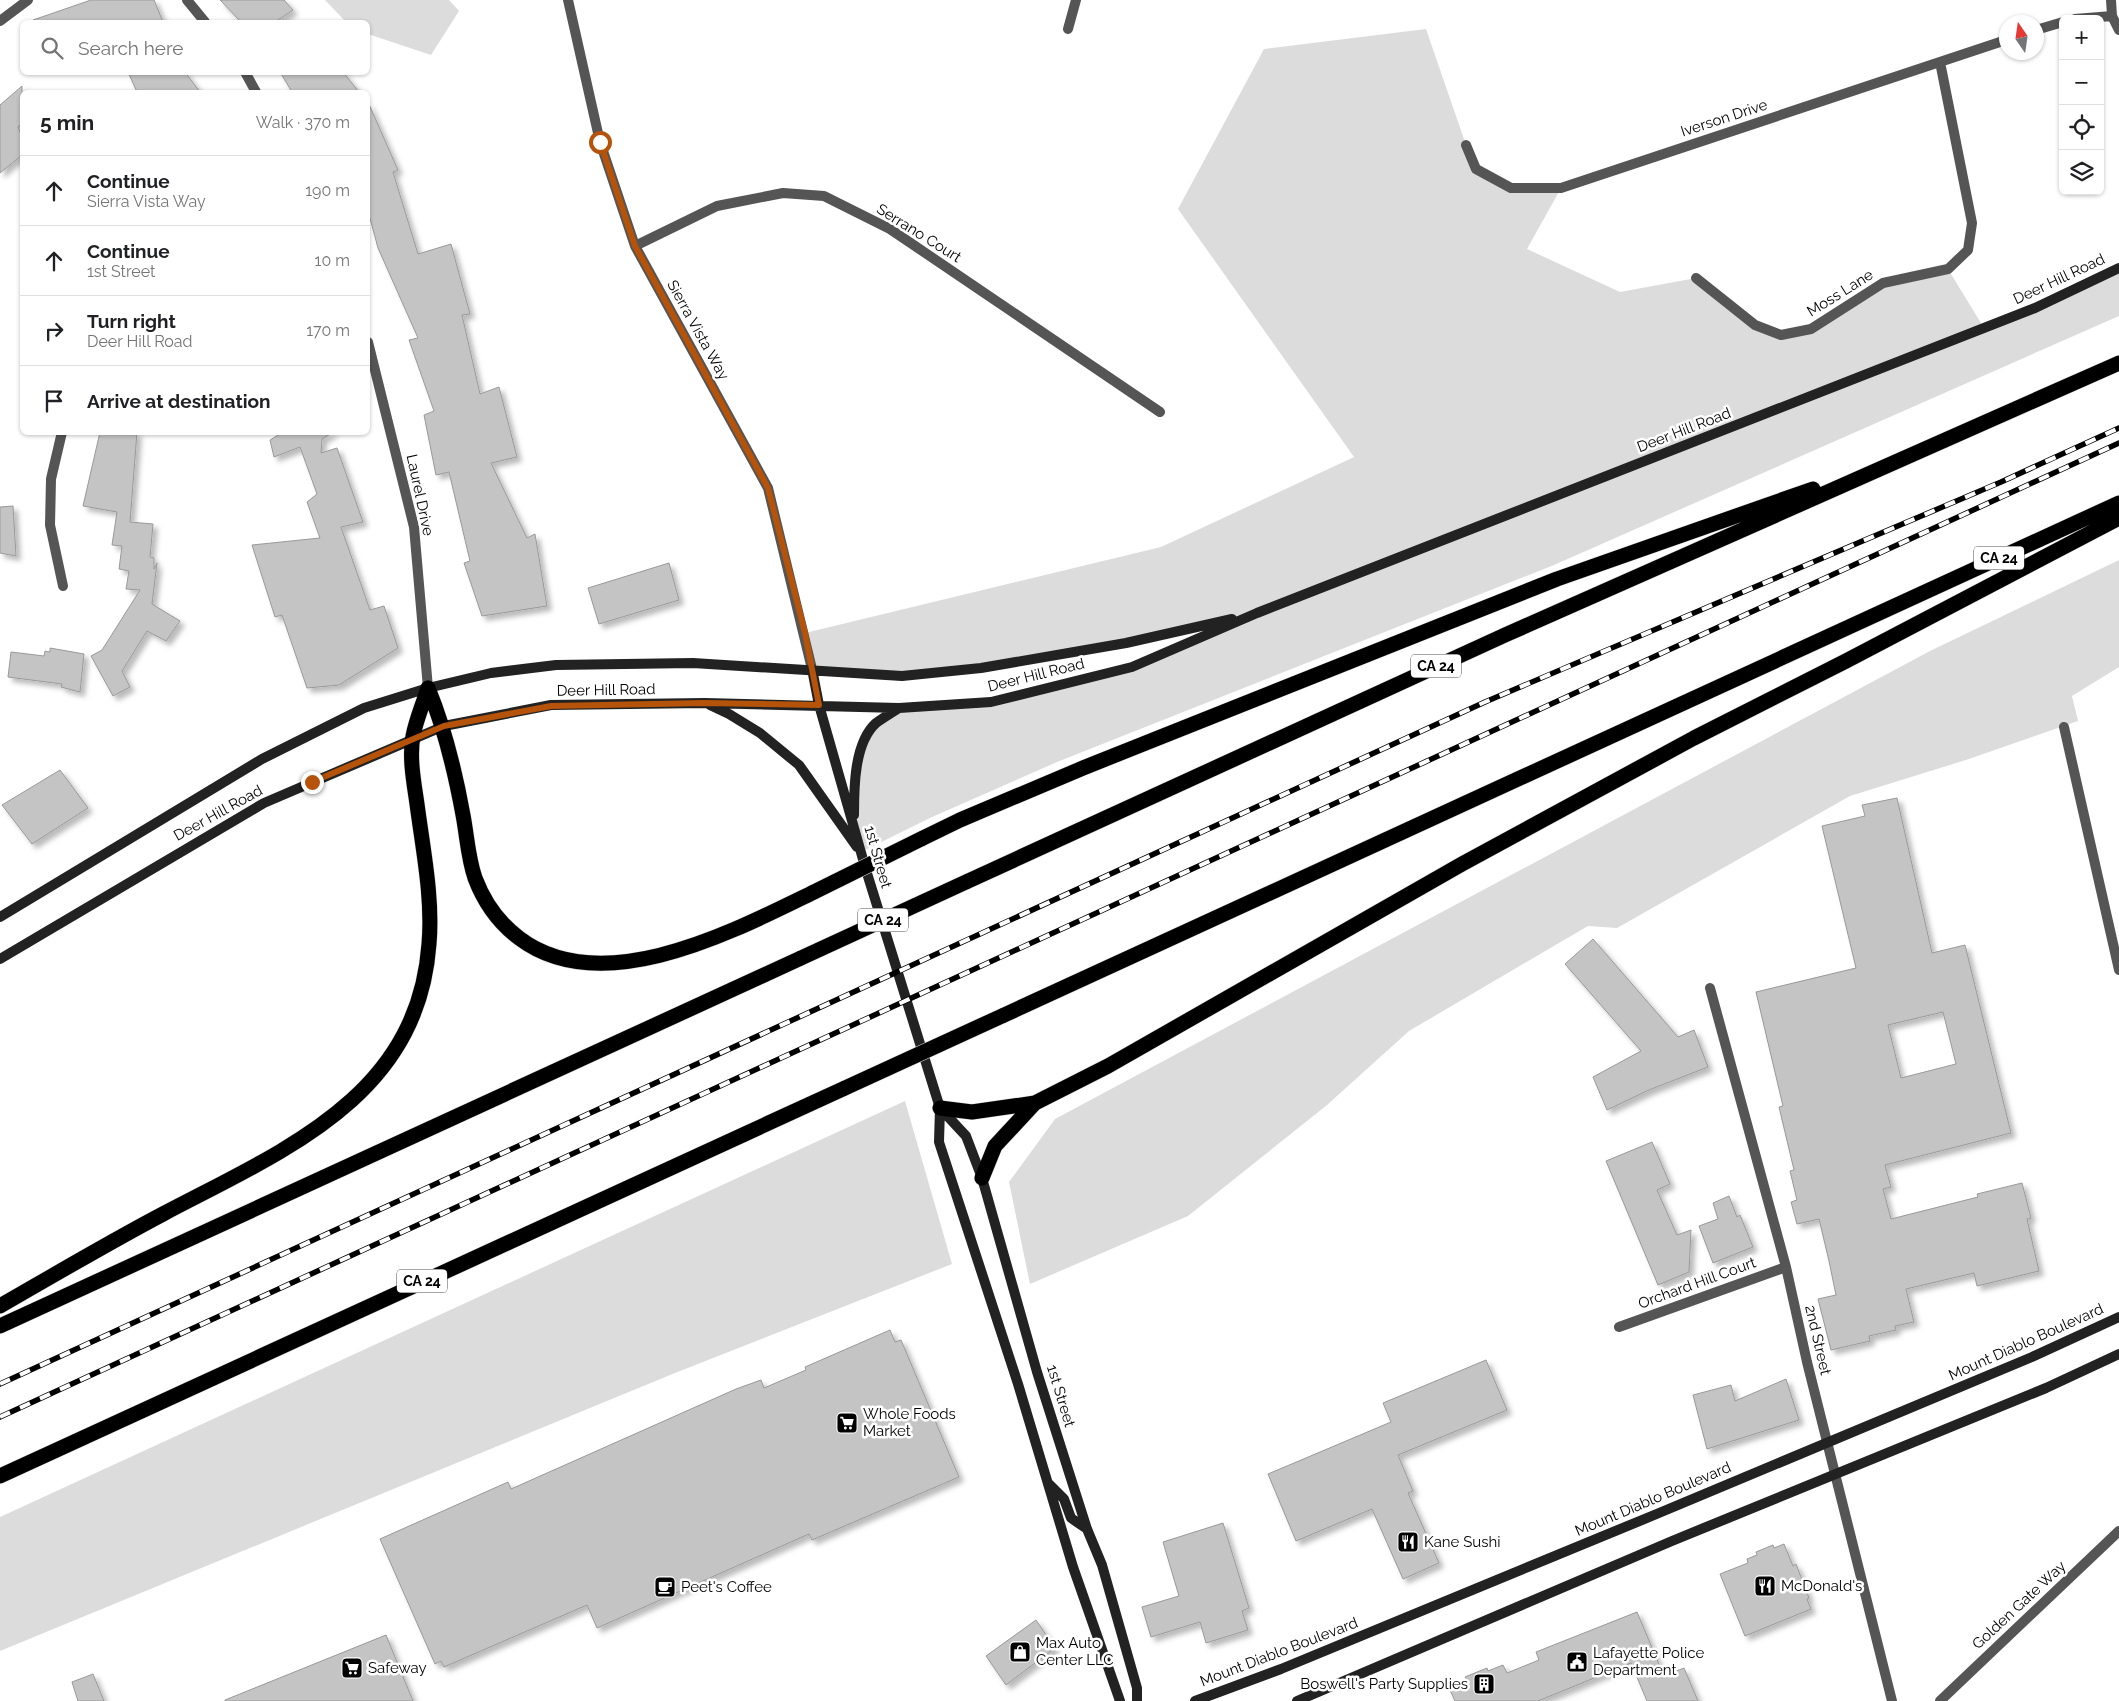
<!DOCTYPE html>
<html lang="en">
<head>
<meta charset="utf-8">
<style>
  :root { --surface:#fff; --page:#f6f6f6; --text:#202124; --muted:#757577; --line:#e0e0e0 }
  body { margin:0; font-family:Raleway,sans-serif; background:var(--page); color:var(--text) }
  .controls { position:absolute; right:15px; top:15px; display:grid; overflow:hidden; border-radius:8px; box-shadow:0 1px 4px #0004 }
  .controls button { width:45px; height:45px; display:grid; place-items:center; padding:0; border:0; border-bottom:1px solid var(--line); background:var(--surface); color:var(--text); font:25px sans-serif }
  .compass { position:absolute; left:1999px; top:15px; width:45px; height:45px; border-radius:50%; background:var(--surface); box-shadow:0 1px 4px #0004; rotate:347deg }
  .stop { position:absolute; width:15px; height:15px; margin:-11px; border:4px solid #b45309; border-radius:50%; background:#fff }
  .stop.end { background:#b45309; border-color:#fff; box-shadow:0 1px 5px #0008 }
  .list { margin:0; padding:0; list-style:none }
  h2 { display:flex; justify-content:space-between; align-items:center; height:65px; margin:0; padding:0 20px; font-size:21px }
  h2 small { font-size:16px; font-weight:400; color:var(--muted) }
  .list li { display:grid; grid-template-columns:32px 1fr auto; gap:15px; align-items:center; box-sizing:border-box; height:70px; padding:0 20px; border-top:1px solid var(--line) }
  .list b { display:block; font-size:19px; white-space:nowrap }
  .list p { margin:0; font-size:16px; white-space:nowrap; color:var(--muted) }
  .list em { font-size:16px; font-style:normal; color:var(--muted) }
  .icon { flex:none; width:28px; height:28px; fill:none; stroke:currentColor; stroke-width:2; stroke-linecap:round; stroke-linejoin:round }
  .map { position:relative; flex:none; width:2119px; height:1701px; overflow:hidden }
  .search { position:absolute; background:var(--surface); box-shadow:0 1px 4px #0004; left:20px; top:20px; width:350px; height:55px; display:flex; align-items:center; gap:12px; box-sizing:border-box; padding:0 18px; border-radius:8px; color:var(--muted); font-size:19px }
  .panel { position:absolute; background:var(--surface); box-shadow:0 1px 4px #0004; left:20px; top:90px; width:350px; height:345px; border-radius:8px }
  .map>svg:first-child { display:block }
</style>
</head>
<body>
<div class="map">
<svg width="2119" height="1701" viewBox="0 0 2119 1701">
  <defs>
    <filter id="shadow"><feDropShadow dx="4.5" dy="4.5" stdDeviation="2.5" flood-color="#0004"/></filter>
  </defs>
  <rect width="100%" height="100%" fill="#fff"/>
  <path fill="#dcdcdc" d="M325,0H449L459,11L431,55L368,34V22H346Z
    M1426,29L1466,145L1477,169L1511,188H1561L1527,249L1620,292L1696,278L1755,325L1781,335L1811,329L1883,283L1948,269L1984,328L2119,268V316L1554,565L1057,762L932,817L861,852L855,831L853,784L875,725L899,708L991,702L1132,667L1254,615L1126,643L902,676L812,669L805,633L1161,547L1354,457L1178,209L1264,49Z
    M2119,560V667L2072,696L2078,721L1969,759L1850,796L1617,928L1588,926L1409,1031L1327,1105L1188,1216L1030,1284L1009,1182L1055,1119L1930,651Z
    M905,1101L952,1264L675,1373L0,1651V1517Z"/>
  <path fill="#c4c4c4" stroke="#999" fill-rule="evenodd" filter="url(#shadow)" d="M91,0H154L163,22H34L33,20Z
    M220,0H284L293,10L275,22H241Z
    M128,72H185L200,92H137Z
    M280,72H343L359,92H292Z
    M22,86V123L18,127L22,137V155L0,173V105Z
    M368,102L398,170L393,172L418,254L451,244L470,314L462,315L480,394L499,387L517,457L491,463L527,538L535,534L547,606L482,616L464,563L470,561L449,472L436,475L424,415L434,411L409,340L418,338L378,248L368,211Z
    M100,432H137L130,522L153,524L150,557L154,558V569L157,563L152,604L180,621L166,641L147,631L122,671L130,687L113,696L91,656L102,650L140,590L126,589L129,571L119,569L122,546L112,545L117,512L83,506Z
    M283,432H334L322,439L321,453L337,448L363,522L341,527L370,610L384,606L398,648L339,685L307,688L282,615L275,617L252,545L320,538L307,502L317,494L300,447L274,457L270,440Z
    M13,506L16,556L0,553V507Z
    M669,563L679,600L599,624L588,588Z
    M50,648L84,654L80,692L61,687L62,684L8,677L11,652L44,656L45,651L50,652Z
    M60,770L88,808L32,844L2,805Z
    M1897,798L1932,953L1965,945L2011,1133L1885,1165L1891,1187L1883,1189L1891,1219L1978,1197L1977,1194L2022,1183L2031,1218L2027,1219L2039,1271L1977,1286L1974,1273L1906,1289L1914,1322L1895,1326L1896,1330L1869,1336L1870,1341L1831,1350L1818,1299L1836,1295L1829,1261L1819,1219L1797,1224L1791,1202L1797,1200L1790,1171L1794,1170L1779,1107L1783,1106L1756,992L1856,968L1822,826L1865,816L1862,805ZM1943,1012L1956,1064L1901,1078L1888,1025Z
    M1593,939L1678,1037L1694,1030L1708,1067L1649,1090L1607,1110L1593,1077L1641,1051L1565,964Z
    M1652,1142L1670,1184L1657,1190L1677,1235L1691,1230L1689,1272L1658,1285L1606,1161Z
    M1729,1196L1737,1217L1740,1215L1753,1247L1713,1263L1699,1226L1718,1219L1713,1203Z
    M890,1330L895,1342L901,1340L959,1477L812,1540L809,1534L597,1628L587,1605L444,1667L441,1661L435,1664L380,1539L508,1482L511,1489L736,1389L761,1380L764,1388L806,1370L805,1367Z
    M1486,1360L1507,1410L1398,1455L1413,1491L1408,1493L1439,1563L1403,1579L1372,1509L1296,1541L1268,1474L1391,1422L1383,1403Z
    M1786,1379L1799,1420L1707,1449L1693,1395L1731,1385L1735,1401Z
    M1223,1523L1249,1608L1242,1611L1248,1630L1206,1643L1200,1622L1151,1637L1142,1607L1179,1596L1163,1542Z
    M1784,1544L1793,1566L1796,1564L1809,1598L1807,1599L1811,1609L1745,1636L1720,1574L1748,1563L1747,1559L1757,1555L1756,1552L1773,1545L1774,1548Z
    M1637,1612L1664,1676L1684,1668L1698,1701H1647L1631,1663L1538,1701H1455L1449,1688L1467,1680L1465,1677L1487,1668L1488,1671L1503,1665L1507,1673L1539,1660L1536,1652Z
    M1036,1620L1055,1648L1006,1685L986,1656Z
    M386,1635L413,1701H225V1700Z
    M93,1674L104,1701H78L72,1682Z"/>
  <g fill="none" stroke-linecap="round" stroke-linejoin="round">
    <g stroke="#dbdbdb" stroke-width="16">
      <path id="highway" d="M428,688C445,729 455,771 463,815C467,836 468,858 475,878C484,902 499,923 519,938C602,1001 734,931 814,892
        M921,839L960,820L1083,768L1557,579L1813,489
        M966,882L1505,635L2119,363
        M1002,1016L2119,503
        M940,1108L972,1112L1035,1103
        M982,1178L995,1146L1035,1103L1108,1066L1462,864L1694,738L1846,661L2119,518
        M0,1306C54,1275 108,1243 163,1214C282,1151 418,1098 429,944C433,898 423,850 417,804C414,783 409,758 413,736C416,720 423,704 428,688
        M0,1326L801,958
        M0,1476L845,1088"/>
    </g>
    <path stroke="#555" stroke-width="10" d="M187,0L205,22
      M568,0L600,142L635,246L768,488L812,669
      M2111,0L2112,16L2119,30
      M2075,19L2112,16
      M0,21L28,0
      M1068,29L1076,0
      M2036,30L2063,22
      M245,72L256,92
      M1466,145L1476,169L1511,188H1561L2006,40
      M635,246L717,206L783,193L824,196L890,229L1160,412
      M1696,278L1755,325L1781,335L1811,329L1883,283L1948,269L1968,250L1972,223L1940,62
      M368,342L414,527L428,688
      M62,432L51,479L50,525L63,586
      M2064,727L2119,970
      M1710,988L1786,1267L1807,1362L1892,1701
      M1619,1327L1786,1267
      M1940,1701L2119,1531"/>
    <path stroke="#222" stroke-width="10" d="M812,669L819,705L866,870L940,1108L939,1142L1018,1384L1073,1567L1120,1701
      M710,705L729,714L760,733L799,765L857,847
      M854,815C854,788 854,743 876,723C883,718 891,713 899,708
      M0,917L262,759L364,708L428,688L491,673L556,665L693,663L902,676L981,668L1126,643L1232,619
      M0,959L264,803L444,726L551,705L705,703L899,708L991,702L1132,667L1257,613L2035,308L2119,268
      M940,1108L966,1136L982,1178L1037,1372L1087,1529L1102,1565L1137,1688V1701
      M1049,1484L1064,1499L1071,1518L1087,1529
      M1195,1701L1281,1669L1659,1513L2032,1357L2119,1317
      M1297,1701L1672,1541L2046,1388L2119,1354"/>
    <use href="#highway" stroke="#000" stroke-width="15"/>
    <g stroke="#000" stroke-width="5.5">
      <path id="rail" d="M0,1384L1485,702L2001,482L2119,428
        M0,1417L2119,443"/>
    </g>
    <use href="#rail" stroke="#fff" stroke-width="4" stroke-dasharray="11" stroke-linecap="butt"/>
    <g stroke="#dbdbdb" stroke-width="16" stroke-linecap="butt">
      <path id="highway-bridge" d="M814,892L921,839
        M801,958L966,882
        M845,1088L1002,1016"/>
    </g>
    <use href="#highway-bridge" stroke="#000" stroke-width="15"/>
  </g>
  <g fill="none" stroke-linecap="round" stroke-linejoin="round">
    <path stroke="#b45309" stroke-width="6" d="M312,782L444,726L551,706L705,703L819,705L805,633L768,488L635,246L600,142"/>
  </g>
  <defs>
    <g id="supermarket-square" transform="scale(1.125)"><rect x="-9" y="-9" width="18" height="18" rx="4" fill="#000" stroke="#fff"/><path d="M-6-5.5h2.5l.6 2H6L4.5 2H-2.5L-4.4-4H-6ZM-1.5 3.2a1.3 1.3 0 1 0 .1 0ZM3 3.2a1.3 1.3 0 1 0 .1 0Z" fill="#fff"/></g>
    <g id="restaurant-square" transform="scale(1.125)"><rect x="-9" y="-9" width="18" height="18" rx="4" fill="#000" stroke="#fff"/><path d="M-5-6h1v4h1v-4h1v4h1v-4h1v5L-1.5 .5V6h-2V.5L-5-1ZM5-6V6H3V1.5H1.5Q1.5-4 5-6Z" fill="#fff"/></g>
    <g id="cafe-square" transform="scale(1.125)"><rect x="-9" y="-9" width="18" height="18" rx="4" fill="#000" stroke="#fff"/><path d="M-5.5-4.5H6V0H3Q3 3.5 0 3.5H-2.5Q-5.5 3.5-5.5 0ZM3-3.2v2h1.7v-2ZM-6 4.5H4V6H-6Z" fill="#fff"/></g>
    <g id="shop-square" transform="scale(1.125)"><rect x="-9" y="-9" width="18" height="18" rx="4" fill="#000" stroke="#fff"/><path d="M-5-2.5h2.3a2.7 3.5 0 0 1 5.4 0H5L5.5 6h-11ZM-1.5-2.5h3a1.5 2.3 0 0 0-3 0Z" fill="#fff"/></g>
    <g id="civic-square" transform="scale(1.125)"><rect x="-9" y="-9" width="18" height="18" rx="4" fill="#000" stroke="#fff"/><path d="M-.6-6.5H3V-4.5H.6V-3L4-1V1h2V6H-6V1h2V-1L-.6-3ZM-1.2 2.5V6h2.4V2.5Z" fill="#fff"/></g>
    <g id="building-square" transform="scale(1.125)"><rect x="-9" y="-9" width="18" height="18" rx="4" fill="#000" stroke="#fff"/><path d="M-4-6H4V6H1V3H-1V6H-4ZM-2.5-4.3h1.7v1.8h-1.7ZM.8-4.3h1.7v1.8H.8ZM-2.5-1h1.7V.8h-1.7ZM.8-1h1.7V.8H.8Z" fill="#fff"/></g>
  </defs>
  <g fill-rule="evenodd">
    <use href="#supermarket-square" x="847" y="1423"/>
    <use href="#restaurant-square" x="1408" y="1542"/>
    <use href="#restaurant-square" x="1765" y="1586"/>
    <use href="#cafe-square" x="665" y="1587"/>
    <use href="#shop-square" x="1020" y="1652"/>
    <use href="#civic-square" x="1577" y="1662"/>
    <use href="#supermarket-square" x="352" y="1668"/>
    <use href="#building-square" x="1484" y="1684"/>
  </g>
  <g text-anchor="middle" dominant-baseline="central" stroke-width="5" stroke-linejoin="round" paint-order="stroke">
    <g fill="#fff" stroke="#4c4c4c" stroke-width="1">
      <rect x="1974" y="546.5" width="50" height="23" rx="4"/>
      <rect x="1411" y="654.5" width="50" height="23" rx="4"/>
      <rect x="858" y="908.5" width="50" height="23" rx="4"/>
      <rect x="397" y="1269.5" width="50" height="23" rx="4"/>
    </g>
    <g font-size="14" font-weight="bold" fill="#000">
      <text x="1999" y="558">CA 24</text>
      <text x="1436" y="666">CA 24</text>
      <text x="883" y="920">CA 24</text>
      <text x="422" y="1281">CA 24</text>
    </g>
    <g font-size="15" fill="#000" stroke="#fff">
      <text transform="translate(1724 118) rotate(-18)">Iverson Drive</text>
      <text transform="translate(919 233) rotate(32)">Serrano Court</text>
      <text transform="translate(2059 279) rotate(-25)">Deer Hill Road</text>
      <text transform="translate(1840 293) rotate(-32)">Moss Lane</text>
      <text transform="translate(698 330) rotate(61)">Sierra Vista Way</text>
      <text transform="translate(1684 430) rotate(-21)">Deer Hill Road</text>
      <text transform="translate(420 495) rotate(78)">Laurel Drive</text>
      <text transform="translate(1036 675) rotate(-14)">Deer Hill Road</text>
      <text transform="translate(606 690) rotate(-1)">Deer Hill Road</text>
      <text transform="translate(218 813) rotate(-29)">Deer Hill Road</text>
      <text transform="translate(878 857) rotate(74)">1st Street</text>
      <text transform="translate(1697 1283) rotate(-20)">Orchard Hill Court</text>
      <text transform="translate(1818 1340) rotate(77)">2nd Street</text>
      <text transform="translate(2026 1342) rotate(-24)">Mount Diablo Boulevard</text>
      <text transform="translate(1061 1396) rotate(73)">1st Street</text>
      <text transform="translate(1653 1499) rotate(-23)">Mount Diablo Boulevard</text>
      <text transform="translate(2019 1605) rotate(-43)">Golden Gate Way</text>
      <text transform="translate(1279 1652) rotate(-21)">Mount Diablo Boulevard</text>
    </g>
    <g font-size="15" fill="#000" stroke="#fff" text-anchor="start">
      <text x="863" y="1414">Whole Foods<tspan x="863" dy="17">Market</tspan></text>
      <text x="1424" y="1542">Kane Sushi</text>
      <text x="1781" y="1586">McDonald's</text>
      <text x="681" y="1587">Peet's Coffee</text>
      <text x="1036" y="1643">Max Auto<tspan x="1036" dy="17">Center LLC</tspan></text>
      <text x="1593" y="1653">Lafayette Police<tspan x="1593" dy="17">Department</tspan></text>
      <text x="368" y="1668">Safeway</text>
      <text x="1468" y="1684" text-anchor="end">Boswell's Party Supplies</text>
    </g>
  </g>
</svg>
<div class="controls">
<button>+</button>
<button>−</button>
<button><svg class="icon" aria-label="locate" viewBox="0 0 24 24"><circle cx="12" cy="12" r="6"/><path d="M12 2v4M12 18v4M2 12h4M18 12h4"/></svg></button>
<button><svg class="icon" aria-label="layers" viewBox="0 0 24 24"><path d="M12 4l9 5-9 5-9-5zM3 14l9 5 9-5"/></svg></button>
</div>
<svg class="compass" viewBox="-18 -18 36 36"><path d="M0-13l5 13h-10z" fill="#e53935"/><path d="M0 13l5-13h-10z" fill="#757577"/></svg>
<div class="stop" style="left:600px;top:142px"></div>
<div class="stop end" style="left:312px;top:782px"></div>
<div class="search"><svg class="icon" aria-label="search" viewBox="0 0 24 24"><circle cx="10" cy="10" r="6"/><path d="M15 15l6 6"/></svg>Search here</div>
<section class="panel">
<h2>5 min<small>Walk · 370 m</small></h2>
<ul class="list">
<li><svg class="icon" aria-label="ahead" viewBox="0 0 24 24"><path d="M12 20V5M6 11l6-6 6 6"/></svg><div><b>Continue</b><p>Sierra Vista Way</p></div><em>190 m</em></li>
<li><svg class="icon" aria-label="ahead" viewBox="0 0 24 24"><path d="M12 20V5M6 11l6-6 6 6"/></svg><div><b>Continue</b><p>1st Street</p></div><em>10 m</em></li>
<li><svg class="icon" aria-label="right" viewBox="0 0 24 24"><path d="M7 20v-9h11M14 6l5 5-5 5"/></svg><div><b>Turn right</b><p>Deer Hill Road</p></div><em>170 m</em></li>
<li><svg class="icon" aria-label="arrive" viewBox="0 0 24 24"><path d="M6 21V4h12l-3 4 3 4H6"/></svg><div><b>Arrive at destination</b></div></li>
</ul>
</section>
</div>
</body>
</html>
